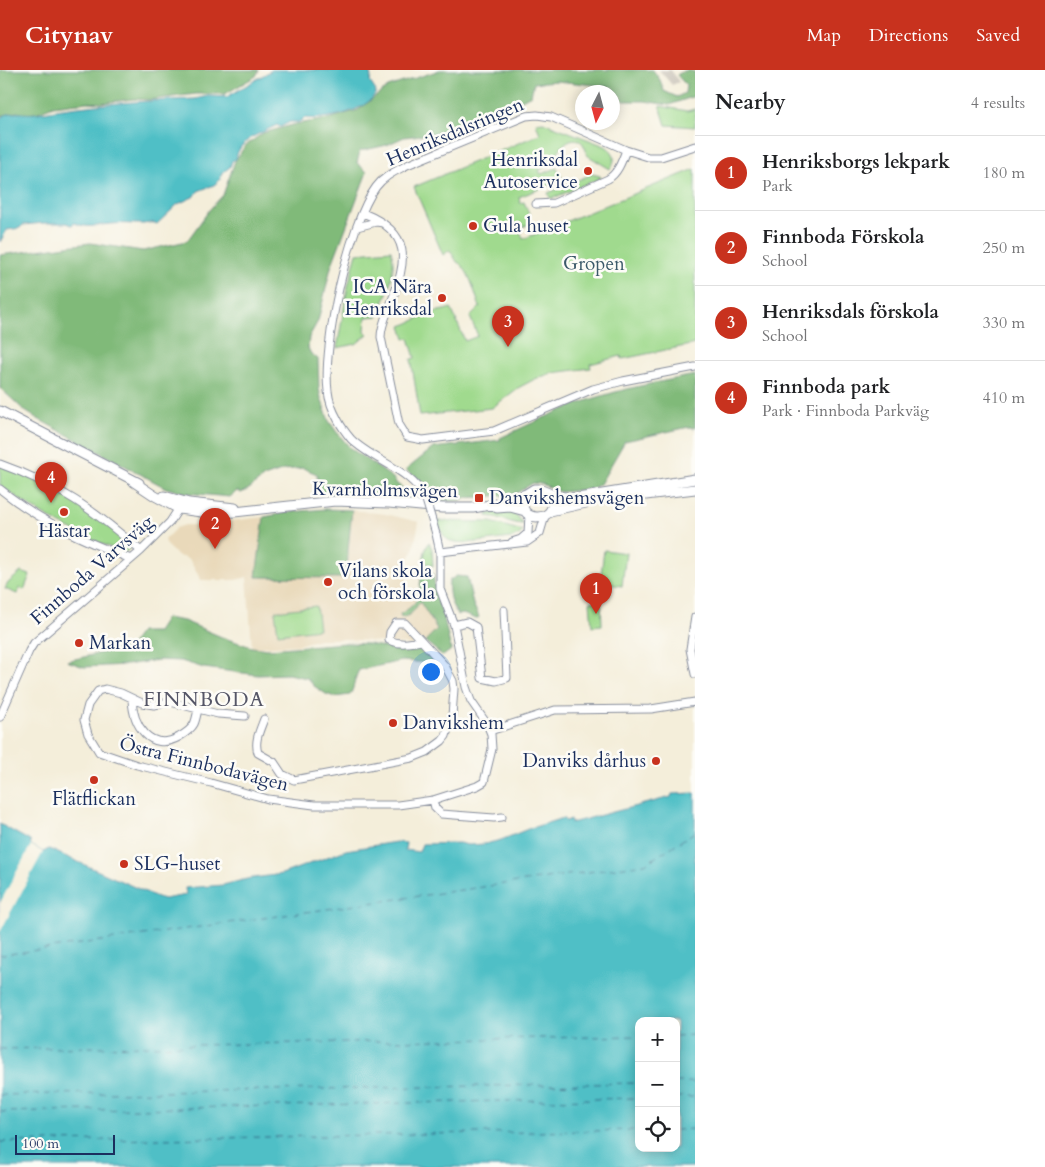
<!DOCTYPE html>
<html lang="en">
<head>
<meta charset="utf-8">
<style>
  :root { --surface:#fff; --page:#f6f6f6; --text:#202124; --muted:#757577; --line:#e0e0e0; --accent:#c8321e }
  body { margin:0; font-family:Cardo,serif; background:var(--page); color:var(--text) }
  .controls { position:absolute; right:15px; bottom:15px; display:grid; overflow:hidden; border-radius:10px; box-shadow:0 2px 12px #0003 }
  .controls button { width:45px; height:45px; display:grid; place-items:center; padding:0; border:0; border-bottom:1px solid var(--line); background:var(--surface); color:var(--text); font:25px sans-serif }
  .compass { position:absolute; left:575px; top:15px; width:45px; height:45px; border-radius:50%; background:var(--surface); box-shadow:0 2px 12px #0003; rotate:186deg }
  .scale { position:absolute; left:15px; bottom:12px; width:100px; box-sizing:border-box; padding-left:5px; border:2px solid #1b2f5e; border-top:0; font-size:14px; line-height:18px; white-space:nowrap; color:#1b2f5e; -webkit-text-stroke:4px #fdfcf7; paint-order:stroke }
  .you { position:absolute; left:430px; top:601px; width:18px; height:18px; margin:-12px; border:4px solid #fff; border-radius:50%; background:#1a73e8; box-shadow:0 0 0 8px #1a73e833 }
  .badge { display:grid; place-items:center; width:32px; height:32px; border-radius:50%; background:var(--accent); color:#fff; font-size:16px; font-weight:700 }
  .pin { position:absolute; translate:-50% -41px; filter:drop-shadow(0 1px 2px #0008) }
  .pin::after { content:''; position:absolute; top:26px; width:18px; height:15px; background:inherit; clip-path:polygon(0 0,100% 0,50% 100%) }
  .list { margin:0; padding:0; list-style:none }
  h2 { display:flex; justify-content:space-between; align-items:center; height:65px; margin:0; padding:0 20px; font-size:21px }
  h2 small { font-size:16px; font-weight:400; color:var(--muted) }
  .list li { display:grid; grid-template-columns:32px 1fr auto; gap:15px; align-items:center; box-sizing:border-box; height:75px; padding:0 20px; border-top:1px solid var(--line) }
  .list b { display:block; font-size:19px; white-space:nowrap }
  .list p { margin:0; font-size:16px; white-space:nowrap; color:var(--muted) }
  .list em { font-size:16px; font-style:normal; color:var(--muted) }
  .icon { flex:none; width:28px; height:28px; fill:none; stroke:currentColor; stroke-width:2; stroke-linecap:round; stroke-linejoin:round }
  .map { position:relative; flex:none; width:695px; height:1097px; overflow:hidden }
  header { display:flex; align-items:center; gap:30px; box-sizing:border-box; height:70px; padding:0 25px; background:var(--accent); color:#fff }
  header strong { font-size:24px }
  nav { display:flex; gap:28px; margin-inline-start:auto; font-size:18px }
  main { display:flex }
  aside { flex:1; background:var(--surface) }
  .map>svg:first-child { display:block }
</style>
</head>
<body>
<header>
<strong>Citynav</strong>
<nav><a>Map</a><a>Directions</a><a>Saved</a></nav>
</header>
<main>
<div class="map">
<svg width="695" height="1097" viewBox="0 0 695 1097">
  <rect width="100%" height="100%" fill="#fdfcf7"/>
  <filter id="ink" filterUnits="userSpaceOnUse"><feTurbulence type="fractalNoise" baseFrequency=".02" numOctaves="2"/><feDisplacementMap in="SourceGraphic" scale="10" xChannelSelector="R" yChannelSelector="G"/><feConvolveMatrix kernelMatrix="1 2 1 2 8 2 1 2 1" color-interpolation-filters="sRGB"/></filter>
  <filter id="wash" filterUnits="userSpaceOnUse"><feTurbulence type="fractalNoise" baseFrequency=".0096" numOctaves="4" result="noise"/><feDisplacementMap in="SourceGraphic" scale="20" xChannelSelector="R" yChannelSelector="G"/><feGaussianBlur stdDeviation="1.12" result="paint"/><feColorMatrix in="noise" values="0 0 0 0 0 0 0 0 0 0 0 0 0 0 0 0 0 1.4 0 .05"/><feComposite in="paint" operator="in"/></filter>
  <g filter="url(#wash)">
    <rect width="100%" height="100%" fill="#f4eeda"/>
    <path fill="#e9d9ba" d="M352,440L385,444L419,452L413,482L406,492L409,517L407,527L420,531L437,559L422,573L411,575L348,569H319L298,575L252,577L247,507L235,510H201L189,489L178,486L169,478L164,470L176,458L185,455H196L264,447L256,507L347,508Z"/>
    <path fill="#c9c3b8" d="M659,0H671L679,12L672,15Z"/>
    <path fill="#a0da8e" stroke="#5e8476" d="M660,36L687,41L695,39V57L666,55Z
      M543,52L605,76C615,82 617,89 610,99L587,85C582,56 557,72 554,94L539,100L541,104L557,98L563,110L519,127L520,133L524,132L530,146L528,148L530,154L519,158L523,169L695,99V274L622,289L621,286L590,294L591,298L552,303L535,309L518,318L492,338L420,346L411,289L415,288L409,268L405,269L401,256C411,253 418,248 427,244C434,241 444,241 451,238L465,271L478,266L470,247L480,237C475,225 469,197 457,192L450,180L443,185L414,117L540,64L536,53Z
      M592,104L600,106L601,108L553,128H550L548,123Z
      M391,180C398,202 386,225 378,246L366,247L365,261L368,264L356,274L337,278L348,216L357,183Z
      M0,395L32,408L92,442L132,476L124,483C79,465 38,445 0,415Z
      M502,440H511L524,454C511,454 500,447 487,446V444Z
      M437,451L491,452L523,461L519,465L511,468C498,469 456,477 447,469C441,464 440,457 437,451Z
      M429,472L432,479L433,496L423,492L425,481Z
      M604,480L626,483L622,516L600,513Z
      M21,502L30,505L24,520L20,518L17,524L5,519L8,513Z
      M601,531L602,555L592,556L590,532Z
      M316,536L319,559L278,564L275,541Z"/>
    <path fill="#80ba79" stroke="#4e746c" d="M0,0H259L256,6L225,24H196L149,30L134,29L101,33L87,32L53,36L36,43L25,44L17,42L0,46Z
      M440,0H653L660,10L664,21L677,27L685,23L686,15L677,5C683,0 688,0 695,2V26L669,35L645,31H624L613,17L557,11L534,13L531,25L505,39L449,62L404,67L387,75L360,81L357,93L367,102L331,197L318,251L309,267L308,278L311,284L318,289L319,319L321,328L329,351L336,361L350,378L393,408L397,414L408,422L414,430L358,425H322L318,420L317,404L303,398L284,400L264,407L249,419L241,423L237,421L230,427L186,423L166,418L38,349L25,341L0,318V185L90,173L143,181L187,171L210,139L223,125L235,91L245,76L263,63L296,54L328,49L358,40L388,17Z
      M695,305V358L689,357L625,371L600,414L592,419L560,422L542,414L533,413L517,423L507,425L465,428L463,430C426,435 431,421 406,400L433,378L500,370V368C534,352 569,335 605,325C635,316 665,311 695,305Z
      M326,439L352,440L348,480L347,508L256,507L264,447L290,442Z
      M425,504H433L437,528L444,548L451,580L443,586L425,571L437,559L420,532C415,538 411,548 401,547L400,544C419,533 419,528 421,507Z
      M456,506L467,507L473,534L479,547L476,549L463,544L458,545C450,534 448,524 449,511Z
      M166,548L184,551L224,568L252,577L268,579L346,573L369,574L398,580L421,578L432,587L443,600L428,593L402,591L359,600C354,609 355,616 350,625L335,627L326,624L314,616L307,608L288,604L258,605L204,598L181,591L159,590L126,595L84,597L67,591L130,576L140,562H157Z"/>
    <path fill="#50bfc6" stroke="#367792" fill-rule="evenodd" d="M272,0H369L371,7L370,12L376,21C371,41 322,51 305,48L299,52H290L280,57L277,55C260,64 239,69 236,89L232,91L230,97L222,103L220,110L214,115L198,121L195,126L178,134L157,154C151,151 148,154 142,154C131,154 120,153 110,154C96,155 88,159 75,153L71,155L67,153H44L23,155L20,158L7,160L0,172V48C13,39 23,45 37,43C89,34 142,31 195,29L208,26L227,27Z
      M695,723V1097H0V754L30,771L31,775L43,782L49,779L157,827L164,829L186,825L185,818L223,815L247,809L282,804L346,780L396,772L406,773L405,780L419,782L422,774L459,773L468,775L485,774L501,770L528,759L563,748L565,751L570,750L571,753L671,727L672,724ZM639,951H676V1078H639Z"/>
    <path fill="#f4eeda" d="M31,775L43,782L0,862V833Z"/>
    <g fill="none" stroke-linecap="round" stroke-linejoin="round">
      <path stroke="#2b5a7d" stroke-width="1" stroke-dasharray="6 5" stroke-linecap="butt" d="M0,884L2,885L645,794L695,762
        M676,966L695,965
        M0,979L639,966
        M676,1012H695
        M0,1025L639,1013
        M676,1027H695
        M0,1042L639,1028
        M676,1060L695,1059
        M0,1072L639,1060"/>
    </g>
  </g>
  <g filter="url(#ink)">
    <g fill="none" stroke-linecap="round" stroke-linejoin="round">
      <g stroke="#888e9c" stroke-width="9">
        <path id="minor" d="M536,134L554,133L608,109C618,103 622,91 626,80
          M363,143C413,163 407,190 391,233C387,244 381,255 381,267L399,354L407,367L423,370L494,361L593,319L623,311L695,297
          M357,157L376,152L383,153
          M0,394C59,415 94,440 141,481
          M0,419C39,451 84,471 131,489
          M426,430C413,400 373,391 351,369C346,363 341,356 338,350C333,341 329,332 328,321C322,276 349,153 376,117C384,106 396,101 407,95L526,46L537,45L551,47L626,80L648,87H661L695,76
          M512,472L521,469L528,463L529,445
          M440,482L527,472L540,463L545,446
          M695,547L690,579L695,604
          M454,555L467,552L476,557L482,608L496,611L507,608L504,540
          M132,629C133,655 150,683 179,667C184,664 191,660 194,654C196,650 197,644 198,639
          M245,646L218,644L170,632L154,635L142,633L121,623L105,619L98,621L88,635L84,650L88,664L99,682L137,695L211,713L268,729L314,735H398L433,730L477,716L484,712L492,679L491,664L487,654L471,631L466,617L454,555L440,519V482L436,464
          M0,647L29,581L34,573L141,481L170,452L181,435
          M264,649C260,660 254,671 258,683L274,692L282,704L294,710L412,688L427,682L442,671L446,666L452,646L454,619L453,611L445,596L405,553H396L390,562L389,570C399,575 410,573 421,571
          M490,661L555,640L651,639L695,632
          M433,730L435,738L441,744L494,748L502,747"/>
      </g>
      <g stroke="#888e9c" stroke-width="11">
        <path id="tertiary" d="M0,341L139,413
          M134,412L155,426L179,439L216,444L335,431L389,433L442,438H473L501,433L526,424L534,419H539L556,426L578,428L695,409
          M526,424C510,456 566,453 549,424
          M164,426L189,433L235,438
          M621,428L695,419
          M497,438L510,437L525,441
          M550,441L586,433"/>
      </g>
      <use href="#minor" stroke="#fff" stroke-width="7"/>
      <use href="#tertiary" stroke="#fff" stroke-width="9"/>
      <g stroke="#888e9c" stroke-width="9" stroke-linecap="butt">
        <path id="minor-bridge" d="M426,430L436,464"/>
      </g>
      <use href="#minor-bridge" stroke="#fff" stroke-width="7"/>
    </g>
  </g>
  <g fill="#c8321e" stroke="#fdfcf7" stroke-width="2">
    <circle cx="588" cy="101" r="5"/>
    <circle cx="473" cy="156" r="5"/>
    <circle cx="442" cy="228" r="5"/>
    <rect x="474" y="423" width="10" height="10" rx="2.5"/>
    <circle cx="64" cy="442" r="5"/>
    <circle cx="328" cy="512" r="5"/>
    <circle cx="79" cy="573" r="5"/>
    <circle cx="393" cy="653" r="5"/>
    <circle cx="656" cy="691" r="5"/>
    <circle cx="94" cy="710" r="5"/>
    <circle cx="124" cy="794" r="5"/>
  </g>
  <g text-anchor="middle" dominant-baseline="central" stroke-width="5" stroke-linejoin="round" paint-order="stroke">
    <g font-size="19" fill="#1b2f5e" stroke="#fdfcf7">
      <text transform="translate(455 62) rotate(-23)">Henriksdalsringen</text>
      <text transform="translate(385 420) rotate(1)">Kvarnholmsvägen</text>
      <text transform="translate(92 500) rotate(-41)">Finnboda Varvsväg</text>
      <text transform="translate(204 694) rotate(14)">Östra Finnbodavägen</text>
    </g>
    <g font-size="19" fill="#1b2f5e" stroke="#fdfcf7" text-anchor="start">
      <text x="578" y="90" text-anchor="end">Henriksdal<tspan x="578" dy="22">Autoservice</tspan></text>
      <text x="483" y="156">Gula huset</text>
      <text x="432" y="217" text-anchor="end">ICA Nära<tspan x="432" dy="22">Henriksdal</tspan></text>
      <text x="489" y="428">Danvikshemsvägen</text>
      <text x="64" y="461" text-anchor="middle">Hästar</text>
      <text x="338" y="501">Vilans skola<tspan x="338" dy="22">och förskola</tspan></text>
      <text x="89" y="573">Markan</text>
      <text x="403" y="653">Danvikshem</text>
      <text x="646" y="691" text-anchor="end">Danviks dårhus</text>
      <text x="94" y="729" text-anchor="middle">Flätflickan</text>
      <text x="134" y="794">SLG-huset</text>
    </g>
    <g font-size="19" fill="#3c5a6a" stroke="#fdfcf7">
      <text x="594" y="194">Gropen</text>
    </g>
    <g font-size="20" letter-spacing="1" fill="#555667" stroke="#fdfcf7">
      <text x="204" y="629">FINNBODA</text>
    </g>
  </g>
</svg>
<div class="controls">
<button>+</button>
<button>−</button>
<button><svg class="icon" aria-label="locate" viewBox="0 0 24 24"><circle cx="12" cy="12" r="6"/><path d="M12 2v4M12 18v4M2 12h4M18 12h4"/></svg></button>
</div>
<svg class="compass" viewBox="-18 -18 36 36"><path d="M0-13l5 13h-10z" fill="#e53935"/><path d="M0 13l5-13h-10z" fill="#757577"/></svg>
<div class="scale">100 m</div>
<div class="you"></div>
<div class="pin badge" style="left:596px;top:544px">1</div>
<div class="pin badge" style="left:215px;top:479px">2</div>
<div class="pin badge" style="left:508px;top:277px">3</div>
<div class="pin badge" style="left:51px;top:433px">4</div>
</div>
<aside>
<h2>Nearby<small>4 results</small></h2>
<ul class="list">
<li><span class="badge">1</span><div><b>Henriksborgs lekpark</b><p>Park</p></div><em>180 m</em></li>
<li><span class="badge">2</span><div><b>Finnboda Förskola</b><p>School</p></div><em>250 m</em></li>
<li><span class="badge">3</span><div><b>Henriksdals förskola</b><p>School</p></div><em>330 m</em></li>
<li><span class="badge">4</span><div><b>Finnboda park</b><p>Park · Finnboda Parkväg</p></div><em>410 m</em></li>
</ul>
</aside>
</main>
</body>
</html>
